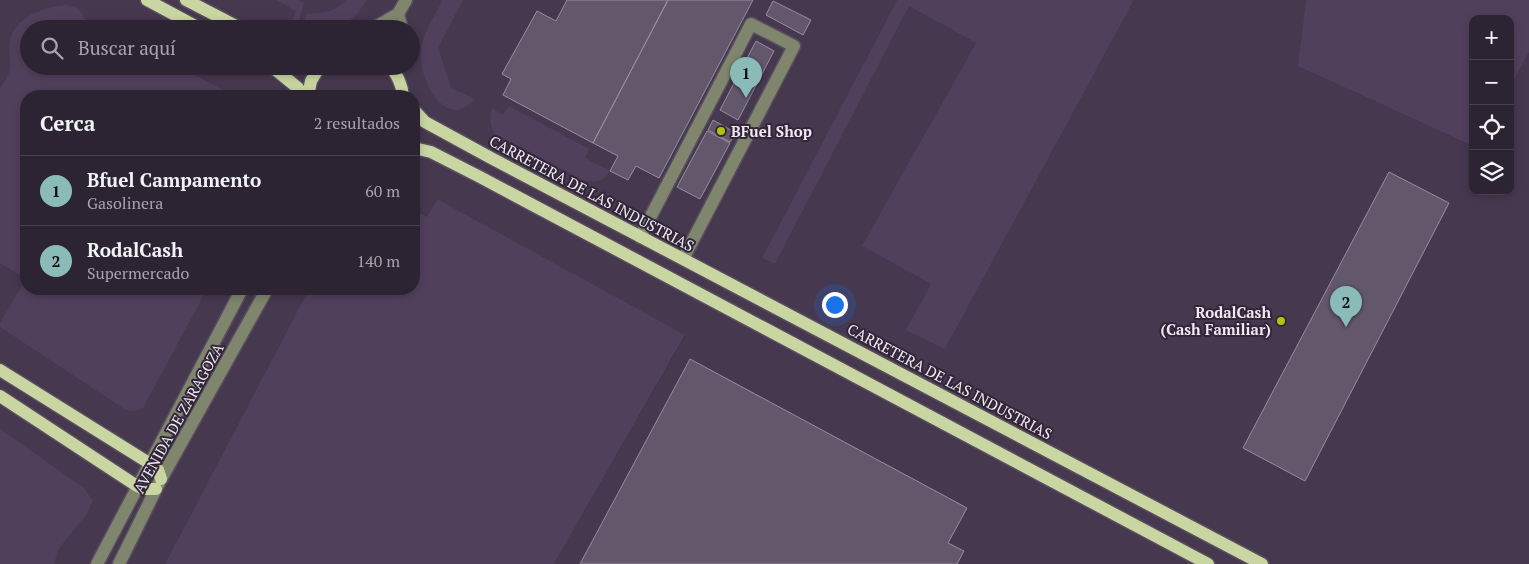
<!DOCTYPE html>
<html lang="es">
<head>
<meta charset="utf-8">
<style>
  :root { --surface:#2c2432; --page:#342c3a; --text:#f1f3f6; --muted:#a6a4ac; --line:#48414d; --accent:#8bbbb9 }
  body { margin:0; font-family:"PT Serif",serif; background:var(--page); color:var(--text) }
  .controls { position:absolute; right:15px; top:15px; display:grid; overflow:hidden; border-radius:10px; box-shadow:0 2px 8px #0003 }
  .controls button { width:45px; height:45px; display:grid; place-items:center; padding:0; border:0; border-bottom:1px solid var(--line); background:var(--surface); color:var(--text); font:25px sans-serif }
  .you { position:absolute; left:834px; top:304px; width:18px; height:18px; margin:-12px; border:4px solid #fff; border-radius:50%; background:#1a73e8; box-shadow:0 0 0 8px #1a73e833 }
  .badge { display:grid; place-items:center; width:32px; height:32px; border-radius:50%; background:var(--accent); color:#111; font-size:16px; font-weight:700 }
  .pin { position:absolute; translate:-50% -41px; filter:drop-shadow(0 1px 2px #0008) }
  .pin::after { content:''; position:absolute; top:26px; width:18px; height:15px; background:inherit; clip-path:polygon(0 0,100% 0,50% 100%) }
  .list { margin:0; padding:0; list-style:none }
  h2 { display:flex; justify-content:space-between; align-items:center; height:65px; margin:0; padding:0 20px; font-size:21px }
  h2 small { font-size:16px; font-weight:400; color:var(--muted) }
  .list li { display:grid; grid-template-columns:32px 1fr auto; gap:15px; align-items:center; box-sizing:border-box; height:70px; padding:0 20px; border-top:1px solid var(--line) }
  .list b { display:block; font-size:19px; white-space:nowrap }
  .list p { margin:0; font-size:16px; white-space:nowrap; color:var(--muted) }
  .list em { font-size:16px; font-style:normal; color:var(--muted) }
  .icon { flex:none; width:28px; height:28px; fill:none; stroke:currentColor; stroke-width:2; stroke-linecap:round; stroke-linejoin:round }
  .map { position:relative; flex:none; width:1529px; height:564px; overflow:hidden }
  .search { position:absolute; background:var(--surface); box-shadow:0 2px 8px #0003; left:20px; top:20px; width:400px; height:55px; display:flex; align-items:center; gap:12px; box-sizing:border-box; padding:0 18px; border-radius:28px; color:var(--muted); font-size:19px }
  .panel { position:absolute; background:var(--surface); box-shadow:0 2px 8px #0003; left:20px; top:90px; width:400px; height:205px; border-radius:20px }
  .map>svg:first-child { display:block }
</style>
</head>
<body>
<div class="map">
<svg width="1529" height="564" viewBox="0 0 1529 564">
  <rect width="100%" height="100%" fill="#3b3042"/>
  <path fill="#46384f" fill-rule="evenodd" d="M0,0H897L762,258L775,264L908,5L976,43L863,246L931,284L945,349L1134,0H1306L1299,66L1473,146V191H1510V87L1529,52V564H554L685,336L436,199L427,217L414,210V96H26V289H309L165,564H0ZM29,29H411V66H29Z"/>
  <path fill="#51405c" d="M276,0H298L304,3L299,20L304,22L307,14C322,13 336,12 346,0H367L357,14L338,29H294L289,28L296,11Z
    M443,0H463L438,48L451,88L474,99C447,133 418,79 421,52C422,33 434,17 443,0Z
    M897,0H1134L945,349L906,330L931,284L862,246L976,43L909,6L775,264L762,258Z
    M1306,0H1529V52L1510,87V19H1473V146L1298,66Z
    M66,5L78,8L85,19L104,29H29V66H177L235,96H26V289H207L143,408L135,411L126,410L0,327V323L26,279L0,263V89C4,82 9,76 10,68C11,58 7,46 11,37C19,15 45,7 66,5Z
    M509,106L589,149L585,158L610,171C601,183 597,183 583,180L494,133C490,124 489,118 492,108L503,115Z
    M437,199L685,335L554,564H165L309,289H414V210L427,217Z
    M0,429L84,488L93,501L86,516L74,529L58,550L54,564H0Z"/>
  <path fill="#63576b" stroke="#998ca1" d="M567,0H668L593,143L503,95L511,79L502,74L537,11L556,21Z
    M668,0H753L659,178L636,166L628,180L610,171L618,156L593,143Z
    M773,1L811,20L803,35L766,15Z
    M756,41L774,51L738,120L720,110Z
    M713,120L736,133L730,142L708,130Z
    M707,131L730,143L700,199L677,187Z
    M1389,172L1449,203L1305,481L1243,448Z
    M690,359L967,508L948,543L964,551L957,564H580Z"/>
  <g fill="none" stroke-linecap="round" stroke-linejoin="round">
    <g stroke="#584e5f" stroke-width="15">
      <path id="minor" d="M398,14L402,29
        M376,29L379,25L398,14L406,0
        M640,237L751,24L794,46L683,259
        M97,564L242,289
        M119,564L160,481L267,289"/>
    </g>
    <g stroke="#584e5f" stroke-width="15">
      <path id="major" d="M147,0L201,29
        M186,0L242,29
        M271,66L298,88L302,96
        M391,66C397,76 402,84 403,96
        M308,96L311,81L320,66
        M414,110L425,122L491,158L1262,564
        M414,148L431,152L480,177L1208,564
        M0,370L149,463L158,470L161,479
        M0,396L137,486L144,489H156"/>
    </g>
    <use href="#minor" stroke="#80866d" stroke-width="12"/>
    <use href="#major" stroke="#cad6a2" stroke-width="12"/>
  </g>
  <g fill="#adc60d" stroke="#312637" stroke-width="2">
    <circle cx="721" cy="131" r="5"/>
    <circle cx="1281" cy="321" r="5"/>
  </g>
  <g text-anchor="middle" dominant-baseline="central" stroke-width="4" stroke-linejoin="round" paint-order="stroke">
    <g font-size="15" font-weight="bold" fill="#f0e9f5" stroke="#312637" text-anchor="start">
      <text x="731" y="131">BFuel Shop</text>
      <text x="1271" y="312" text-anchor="end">RodalCash<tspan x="1271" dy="17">(Cash Familiar)</tspan></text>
    </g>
    <g font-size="15" fill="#f0e9f5" stroke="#312637">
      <text transform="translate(592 193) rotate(28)">CARRETERA DE LAS INDUSTRIAS</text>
      <text transform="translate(950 381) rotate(28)">CARRETERA DE LAS INDUSTRIAS</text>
      <text transform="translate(178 418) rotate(-61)">AVENIDA DE ZARAGOZA</text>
    </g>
  </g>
</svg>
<div class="controls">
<button>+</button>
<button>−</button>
<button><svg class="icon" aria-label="locate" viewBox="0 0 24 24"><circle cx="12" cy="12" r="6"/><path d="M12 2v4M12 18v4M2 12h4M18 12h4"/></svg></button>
<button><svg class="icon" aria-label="layers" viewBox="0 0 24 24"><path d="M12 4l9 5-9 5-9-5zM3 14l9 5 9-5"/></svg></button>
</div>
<div class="you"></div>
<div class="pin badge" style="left:746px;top:98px">1</div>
<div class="pin badge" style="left:1346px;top:327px">2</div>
<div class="search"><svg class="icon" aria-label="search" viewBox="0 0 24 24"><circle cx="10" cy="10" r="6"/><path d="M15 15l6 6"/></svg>Buscar aquí</div>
<section class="panel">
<h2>Cerca<small>2 resultados</small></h2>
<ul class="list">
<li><span class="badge">1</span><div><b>Bfuel Campamento</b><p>Gasolinera</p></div><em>60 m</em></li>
<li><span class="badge">2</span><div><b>RodalCash</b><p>Supermercado</p></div><em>140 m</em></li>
</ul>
</section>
</div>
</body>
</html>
